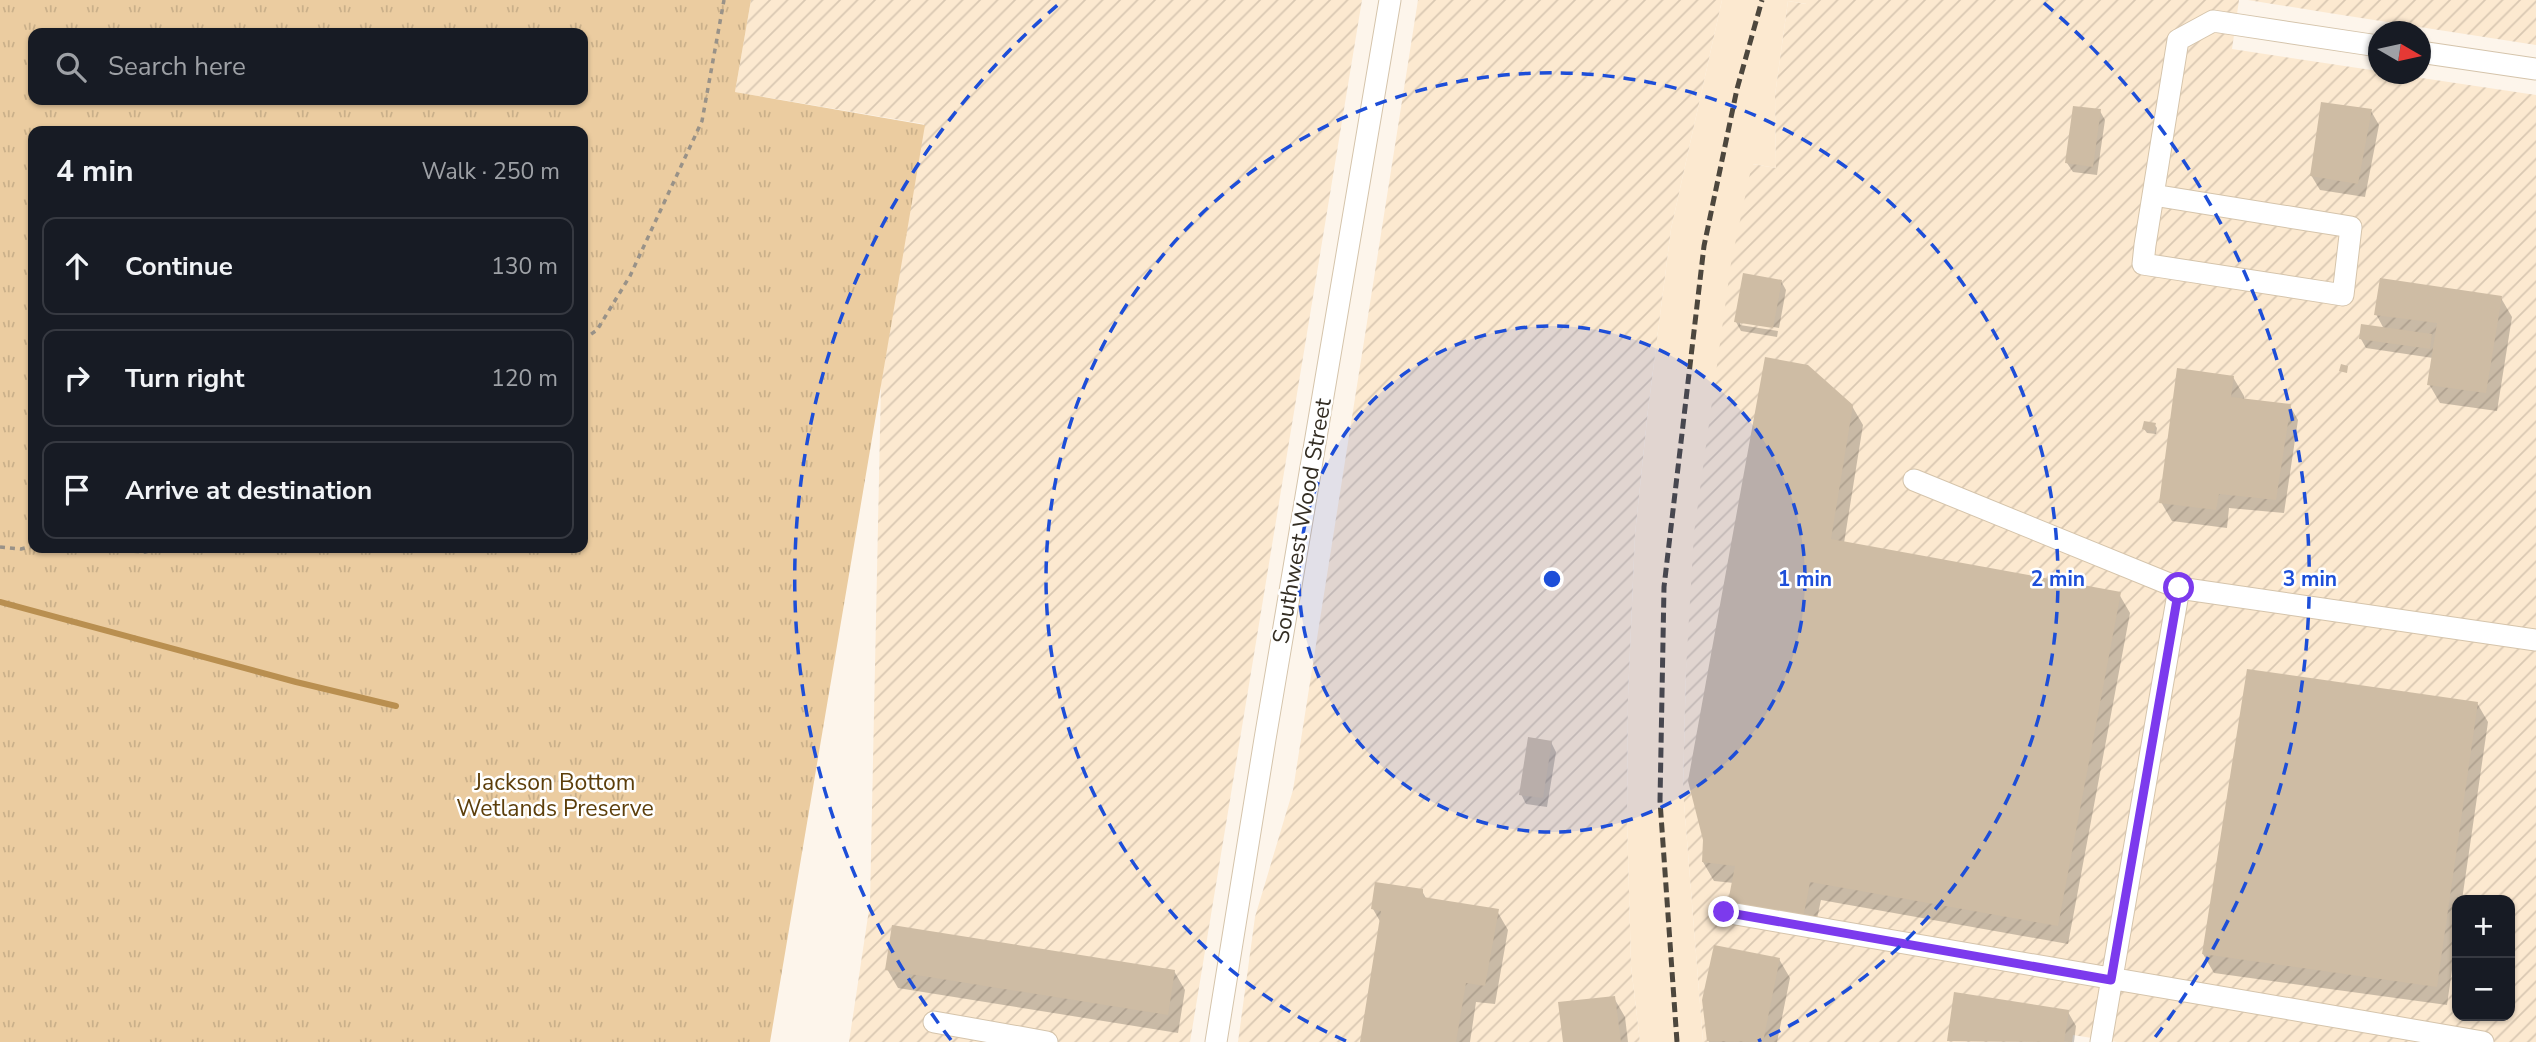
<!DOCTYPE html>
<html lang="en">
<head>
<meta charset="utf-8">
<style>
  :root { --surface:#171b24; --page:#242831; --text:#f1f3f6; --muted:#9ea1a6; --line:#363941 }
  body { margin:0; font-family:"Nunito Sans",sans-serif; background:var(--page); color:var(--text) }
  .controls { position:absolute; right:21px; bottom:21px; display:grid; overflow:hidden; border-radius:14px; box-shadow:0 2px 5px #0004 }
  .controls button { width:63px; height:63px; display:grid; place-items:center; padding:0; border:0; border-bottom:2px solid var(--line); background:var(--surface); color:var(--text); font:35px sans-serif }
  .compass { position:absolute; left:2368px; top:21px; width:63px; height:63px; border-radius:50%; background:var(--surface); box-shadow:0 2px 5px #0004; rotate:99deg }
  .stop { position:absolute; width:21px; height:21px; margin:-16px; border:5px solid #7c3aed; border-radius:50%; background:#fff }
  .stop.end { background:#7c3aed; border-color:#fff; box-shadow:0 2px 7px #0008 }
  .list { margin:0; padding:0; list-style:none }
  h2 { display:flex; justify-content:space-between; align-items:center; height:91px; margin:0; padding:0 28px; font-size:30px }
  h2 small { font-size:23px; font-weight:400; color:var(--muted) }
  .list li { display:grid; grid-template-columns:46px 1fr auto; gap:21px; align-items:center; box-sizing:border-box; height:98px; margin:0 14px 14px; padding:0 14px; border:2px solid var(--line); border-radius:14px }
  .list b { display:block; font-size:26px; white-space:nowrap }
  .list em { font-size:23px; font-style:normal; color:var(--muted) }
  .icon { flex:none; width:38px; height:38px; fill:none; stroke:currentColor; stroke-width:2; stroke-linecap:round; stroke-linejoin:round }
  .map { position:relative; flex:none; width:2536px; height:1042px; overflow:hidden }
  .search { position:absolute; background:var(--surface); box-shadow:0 2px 5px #0004; left:28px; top:28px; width:560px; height:77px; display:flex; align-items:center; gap:18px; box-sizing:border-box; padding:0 24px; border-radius:14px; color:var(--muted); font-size:26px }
  .panel { position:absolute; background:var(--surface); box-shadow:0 2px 5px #0004; left:28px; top:126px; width:560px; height:427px; border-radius:14px }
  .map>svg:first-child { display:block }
</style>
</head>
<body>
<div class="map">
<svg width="2536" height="1042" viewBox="0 0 2536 1042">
  <defs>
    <pattern id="industrial-furrows" width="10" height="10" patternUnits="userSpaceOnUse" patternTransform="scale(1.75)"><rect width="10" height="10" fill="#fce9d0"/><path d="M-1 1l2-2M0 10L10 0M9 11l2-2" fill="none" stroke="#d9c8b2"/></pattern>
    <pattern id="park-tufts" width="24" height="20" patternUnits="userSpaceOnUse" patternTransform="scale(1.75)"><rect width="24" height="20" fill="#ebcca0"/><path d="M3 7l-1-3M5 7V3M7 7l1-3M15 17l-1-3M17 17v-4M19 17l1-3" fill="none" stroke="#cab08a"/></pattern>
  </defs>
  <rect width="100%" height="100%" fill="#fdf5eb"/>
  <path fill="#fce9d0" d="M1722,0H1807V4L1788,1L1775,95L1776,168L1753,164L1686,669L1683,790L1703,1042H1640L1631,966L1627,817L1628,696L1635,534L1648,410L1671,229Z"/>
  <path fill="url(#industrial-furrows)" fill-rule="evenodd" d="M751,0H1362L1190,1042H849L870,903L881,383L924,124L735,92Z
    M1418,0H1722L1671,229L1648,410L1635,534L1628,696L1627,817L1631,966L1640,1042H1238L1255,917L1293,790Z
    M1807,0H2239L2232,49L2378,71V74H2395L2536,95V1042H2117L2073,1035L2072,1042H1703L1683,790L1686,669L1694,533L1731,263L1752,164L1776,168L1775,95L1788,1L1806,4ZM2457,900H2510V1016H2457Z
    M2248,0H2536V45L2329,13Z"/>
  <path fill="url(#park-tufts)" fill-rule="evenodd" d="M0,0H751L735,92L925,125L770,1042H0ZM33,33H583V100H33ZM33,131H583V548H33Z"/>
  <path fill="#0003" d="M2100,111L2105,120L2097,175L2073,172L2067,163Z
    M2371,111L2379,125L2365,197L2320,190L2311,175Z
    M1781,281L1786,290L1779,328L1740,321V325L1778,331L1777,337L1741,331L1736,322Z
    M2501,298L2512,317L2497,411L2440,403L2429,384L2433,358L2366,348L2361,339L2384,329L2376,314Z
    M2233,377L2244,396V400L2290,406L2298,420L2284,513L2229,508L2227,528L2172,521L2161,502Z
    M1852,406L1863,425L1844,543L2119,594L2130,613L2068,944L1821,900L1813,937L1734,883L1714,881L1703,862Z
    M2154,424L2157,428L2156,434L2147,433L2144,429Z
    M2477,703L2488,722L2462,900H2457V934L2447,1005L2214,973L2203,954Z
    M1551,742L1556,752L1547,807L1526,804L1521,794Z
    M1422,891L1427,900L1497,911L1508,930L1495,1004L1476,1002L1470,1042H1362L1381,923L1373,909Z
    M1779,959L1790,978L1777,1042H1709L1708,1040Z
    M887,969L1174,971L1185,990L1178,1033L898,988Z
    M1614,998L1625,1017L1628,1042H1565Z
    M2068,1012L2076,1026L2074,1042L1948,1041Z"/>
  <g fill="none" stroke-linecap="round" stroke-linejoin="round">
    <path stroke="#b98f50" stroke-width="6" d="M0,602L296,682L396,706"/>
  </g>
  <path fill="#cebca4" d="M2321,102L2372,109L2358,184L2310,176Z
    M2073,106L2101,109L2093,167L2065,163Z
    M1743,273L1782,280L1773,328L1734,322Z
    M2380,278L2502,296L2486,393L2427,385L2437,323L2374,315Z
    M2361,324L2432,334L2430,349L2359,339Z
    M1765,357L1808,365L1853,405L1831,539L2121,592L2058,926L1810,882L1803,919L1727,907L1735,866L1702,862L1703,840L1688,781Z
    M2341,364L2348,366L2347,373L2339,371Z
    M2177,368L2234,376L2231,397L2291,404L2276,500L2219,494L2216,510L2159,503Z
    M2144,421L2156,423L2154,431L2142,429Z
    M2247,669L2478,702L2437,987L2202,954Z
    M1528,737L1552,741L1543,798L1519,795Z
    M1375,882L1423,889V897L1499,909L1485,986L1466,983L1456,1042H1360L1381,911L1371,909Z
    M892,925L1175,970L1168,1015L885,970Z
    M1714,945L1780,958L1763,1042L1707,1041L1702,1000Z
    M1954,992L2069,1010L2064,1042L1947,1041Z
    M1615,996L1621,1042H1563L1558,1002Z"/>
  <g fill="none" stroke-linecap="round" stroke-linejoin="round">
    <g stroke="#d5c4ab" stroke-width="23">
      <path id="minor" d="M2420,52L2536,69
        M2153,195L2351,227L2343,295L2143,264L2145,245L2178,40L2213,21L2378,46
        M1914,480L2179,588L2101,1042
        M2179,588L2536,640
        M1724,912L2483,1042
        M934,1022L1047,1042
        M1216,1042L1265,739L1390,0"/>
    </g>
    <path stroke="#999288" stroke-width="3.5" stroke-dasharray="5 5" stroke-linecap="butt" d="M583,340L597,330L630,276L702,121L724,0
      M0,547L21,549L33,546
      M84,548L145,552L161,548"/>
    <use href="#minor" stroke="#fff" stroke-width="21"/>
    <path stroke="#4d473d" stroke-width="5" stroke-dasharray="10 5" stroke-linecap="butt" d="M1677,1042L1660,801L1664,587L1704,246L1737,89L1762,0"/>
  </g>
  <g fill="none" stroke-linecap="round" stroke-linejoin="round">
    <path stroke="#7c3aed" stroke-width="9" d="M1724,912L2111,980L2179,588"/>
  </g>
  <circle cx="1552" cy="579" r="253" fill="#1d4ed8" fill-opacity=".12"/>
  <g fill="none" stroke="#1d4ed8" stroke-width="3.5" stroke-dasharray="12 9">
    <circle cx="1552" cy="579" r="253"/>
    <path d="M1346 1041A506 506 0 1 1 1758 1041"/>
    <path d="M951 1040A758 758 0 0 1 1060 3M2044 3A758 758 0 0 1 2153 1040"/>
  </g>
  <g text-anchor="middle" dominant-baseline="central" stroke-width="5" stroke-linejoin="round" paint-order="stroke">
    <g font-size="23" fill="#342e24" stroke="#fff">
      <text transform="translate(1302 521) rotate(-80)">Southwest Wood Street</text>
    </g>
    <g font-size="23" fill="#5c3e0b" stroke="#fff">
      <text x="555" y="782">Jackson Bottom<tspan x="555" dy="26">Wetlands Preserve</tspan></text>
    </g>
  </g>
  <circle cx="1552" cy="579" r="10" fill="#1d4ed8" stroke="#fff" stroke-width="3.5"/>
  <g font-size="21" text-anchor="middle" font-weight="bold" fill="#1d4ed8" stroke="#fff" stroke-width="5" stroke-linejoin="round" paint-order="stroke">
    <text x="1805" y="586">1 min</text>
    <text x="2058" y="586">2 min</text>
    <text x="2310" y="586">3 min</text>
  </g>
</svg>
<div class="controls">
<button>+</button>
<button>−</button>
</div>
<svg class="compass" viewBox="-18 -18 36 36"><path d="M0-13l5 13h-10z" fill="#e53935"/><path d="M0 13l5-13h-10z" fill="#9ea1a6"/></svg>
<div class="stop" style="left:2179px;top:588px"></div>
<div class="stop end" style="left:1724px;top:912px"></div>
<div class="search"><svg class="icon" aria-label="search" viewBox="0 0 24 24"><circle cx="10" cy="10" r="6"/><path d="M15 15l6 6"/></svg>Search here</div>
<section class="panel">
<h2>4 min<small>Walk · 250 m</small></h2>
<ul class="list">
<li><svg class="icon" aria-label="ahead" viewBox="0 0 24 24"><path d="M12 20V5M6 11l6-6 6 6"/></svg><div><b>Continue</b></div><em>130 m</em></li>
<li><svg class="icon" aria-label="right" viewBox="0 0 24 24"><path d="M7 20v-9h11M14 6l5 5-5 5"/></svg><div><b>Turn right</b></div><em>120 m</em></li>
<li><svg class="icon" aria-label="arrive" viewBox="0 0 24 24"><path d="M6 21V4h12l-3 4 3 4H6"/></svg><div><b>Arrive at destination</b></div></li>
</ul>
</section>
</div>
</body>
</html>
